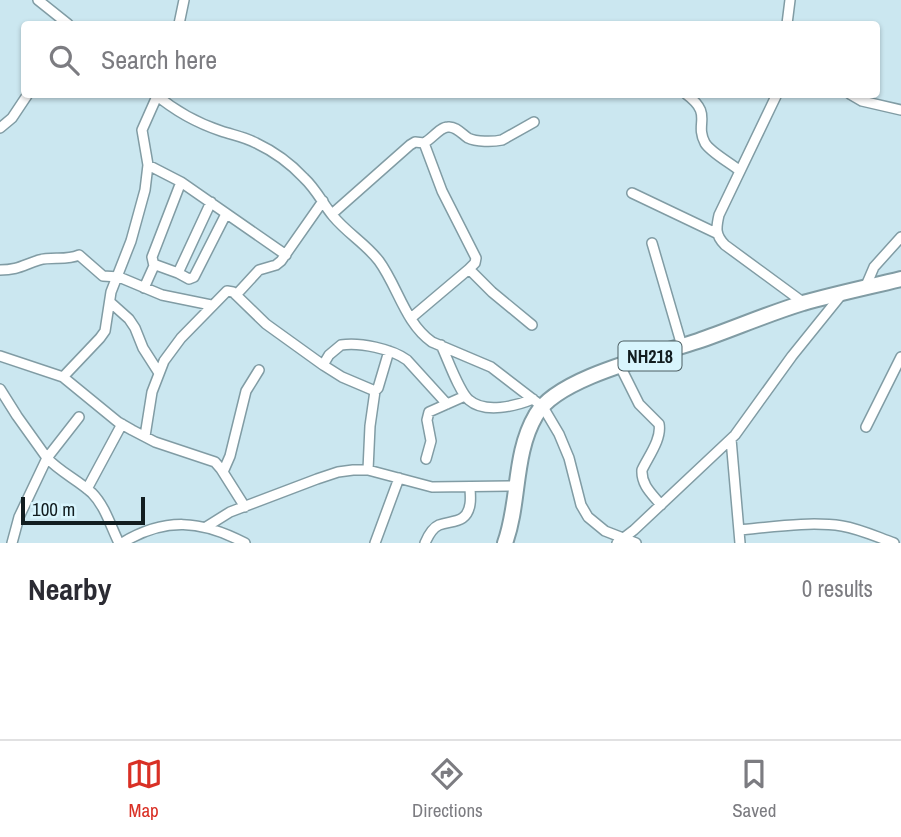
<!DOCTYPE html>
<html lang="en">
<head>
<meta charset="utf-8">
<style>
  :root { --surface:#fff; --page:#f7f7f7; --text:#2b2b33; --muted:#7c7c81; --line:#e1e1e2; --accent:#d93025 }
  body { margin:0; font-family:"Archivo Narrow",sans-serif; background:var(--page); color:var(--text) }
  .scale { position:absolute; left:21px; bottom:18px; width:124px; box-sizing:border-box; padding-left:7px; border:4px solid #121d20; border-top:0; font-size:19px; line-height:24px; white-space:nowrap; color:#121d20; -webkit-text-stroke:5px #d8f5fd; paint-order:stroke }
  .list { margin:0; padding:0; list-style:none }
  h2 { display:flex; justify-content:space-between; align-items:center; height:91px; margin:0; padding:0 28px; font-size:30px }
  h2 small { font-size:23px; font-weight:400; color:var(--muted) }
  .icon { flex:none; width:38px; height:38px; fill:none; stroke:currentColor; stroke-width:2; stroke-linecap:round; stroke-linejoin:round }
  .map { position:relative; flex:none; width:901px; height:543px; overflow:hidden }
  .search { position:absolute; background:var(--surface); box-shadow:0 2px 5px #0004; left:21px; right:21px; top:21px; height:77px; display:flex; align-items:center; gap:18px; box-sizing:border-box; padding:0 24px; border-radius:7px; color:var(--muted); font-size:26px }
  .sheet { height:196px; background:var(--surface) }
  nav { display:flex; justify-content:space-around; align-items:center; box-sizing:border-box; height:98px; border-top:2px solid var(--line); background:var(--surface); font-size:19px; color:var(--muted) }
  nav a { display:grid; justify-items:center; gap:4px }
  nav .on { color:var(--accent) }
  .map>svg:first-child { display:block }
</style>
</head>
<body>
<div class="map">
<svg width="901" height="543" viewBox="0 0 901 543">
  <rect width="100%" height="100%" fill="#cbe7f0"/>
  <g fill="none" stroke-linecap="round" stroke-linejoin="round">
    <g stroke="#819ca4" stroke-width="12">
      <path id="minor" d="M38,0L68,24
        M179,24L184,0
        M787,24L790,0
        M155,94C174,110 197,123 221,131C233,135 245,137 256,143C273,151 291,164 304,178C316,189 323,204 333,216C347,233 366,244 379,261C398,287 405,323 432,342L491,367L543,407L559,434L569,458L581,505L588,517L605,531L636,543
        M686,94C714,115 694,122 705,143C710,152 732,164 740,171
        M777,94L719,215C716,228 715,235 725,245L804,303
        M850,94L862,101L901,110
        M0,128L12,118L28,94
        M148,165L181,182L152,257L154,266
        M181,182L286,255
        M632,193L716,233
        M332,214L410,145L415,142L424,143C432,139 440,127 448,127C456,126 462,134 468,138C476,142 493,142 502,140L534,122
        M652,243L682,346
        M469,269L492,292L532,325
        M0,270C18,270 23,265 39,260C52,256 66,261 79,255L103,276L119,277L162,295L211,305
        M178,273L189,279L194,277L226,214
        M144,288L153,268L156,265L178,273L211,202
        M865,288L874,267L901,237
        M236,295L259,270L276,265L281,261L323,201
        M110,302L129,319L135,328L143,348L159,373
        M411,318L469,269L475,263L476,258L442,191L424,143
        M441,345C447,357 459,392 469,400C485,414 516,406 533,399
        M0,356L63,377L118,422L132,430L155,442L215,462L221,469L245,507
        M323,365L342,377L375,391L378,388L389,351
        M620,366L639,404L659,424C662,439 648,457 642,470C641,485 652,494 661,505
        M63,377L100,338L105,331L111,292L131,241L145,190L148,165L142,130L158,94
        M0,389L17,416L47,458L19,517L12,543
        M79,417L47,458C60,472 78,480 92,493C105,506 111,527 119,543
        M866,427L901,357
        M145,436L152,392L164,361L181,338L227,291L233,292L266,324L323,365L329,355L341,345C360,342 392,349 407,360L447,404
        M731,439L740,543
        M426,459L431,441L427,420L429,412L465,396
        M368,470L370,426L375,391
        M223,472L230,456L246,391L259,370
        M87,489L122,424
        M206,527L230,512L317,479L338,472L353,470H368L432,487L516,486
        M739,530C772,527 810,521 842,526C860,529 877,537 894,543
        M122,543C165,517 201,520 245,543
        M375,543L399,478
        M425,543C428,536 432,528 439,525C452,520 467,524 470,504C471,499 470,492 470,487
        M617,543L634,530L735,435L792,356L842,294"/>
    </g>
    <g stroke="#819ca4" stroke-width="18">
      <path id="trunk" d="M505,543C520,502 513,454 536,415C557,377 657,355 698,341C733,329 767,314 803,303C835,294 868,287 901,279"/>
    </g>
    <use href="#minor" stroke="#fff" stroke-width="9"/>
    <use href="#trunk" stroke="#fff" stroke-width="14"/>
  </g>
  <g text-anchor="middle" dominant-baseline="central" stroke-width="5" stroke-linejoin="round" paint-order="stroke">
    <rect fill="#d8f5fd" stroke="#4d5e62" stroke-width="2" x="618.5" y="341.5" width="63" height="29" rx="5"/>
    <g font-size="18" font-weight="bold" fill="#121d20">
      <text x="650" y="356">NH218</text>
    </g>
  </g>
</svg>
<div class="scale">100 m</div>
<div class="search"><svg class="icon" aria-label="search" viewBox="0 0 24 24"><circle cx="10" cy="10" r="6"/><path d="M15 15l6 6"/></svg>Search here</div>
</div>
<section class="sheet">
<h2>Nearby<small>0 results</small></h2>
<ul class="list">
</ul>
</section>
<nav>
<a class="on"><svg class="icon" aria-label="map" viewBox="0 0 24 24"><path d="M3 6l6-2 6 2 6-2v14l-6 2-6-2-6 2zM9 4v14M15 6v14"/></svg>Map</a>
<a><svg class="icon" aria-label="directions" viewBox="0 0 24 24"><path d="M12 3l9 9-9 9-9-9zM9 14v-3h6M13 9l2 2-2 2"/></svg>Directions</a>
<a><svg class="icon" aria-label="saved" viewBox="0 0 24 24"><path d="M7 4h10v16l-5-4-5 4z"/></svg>Saved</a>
</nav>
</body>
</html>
